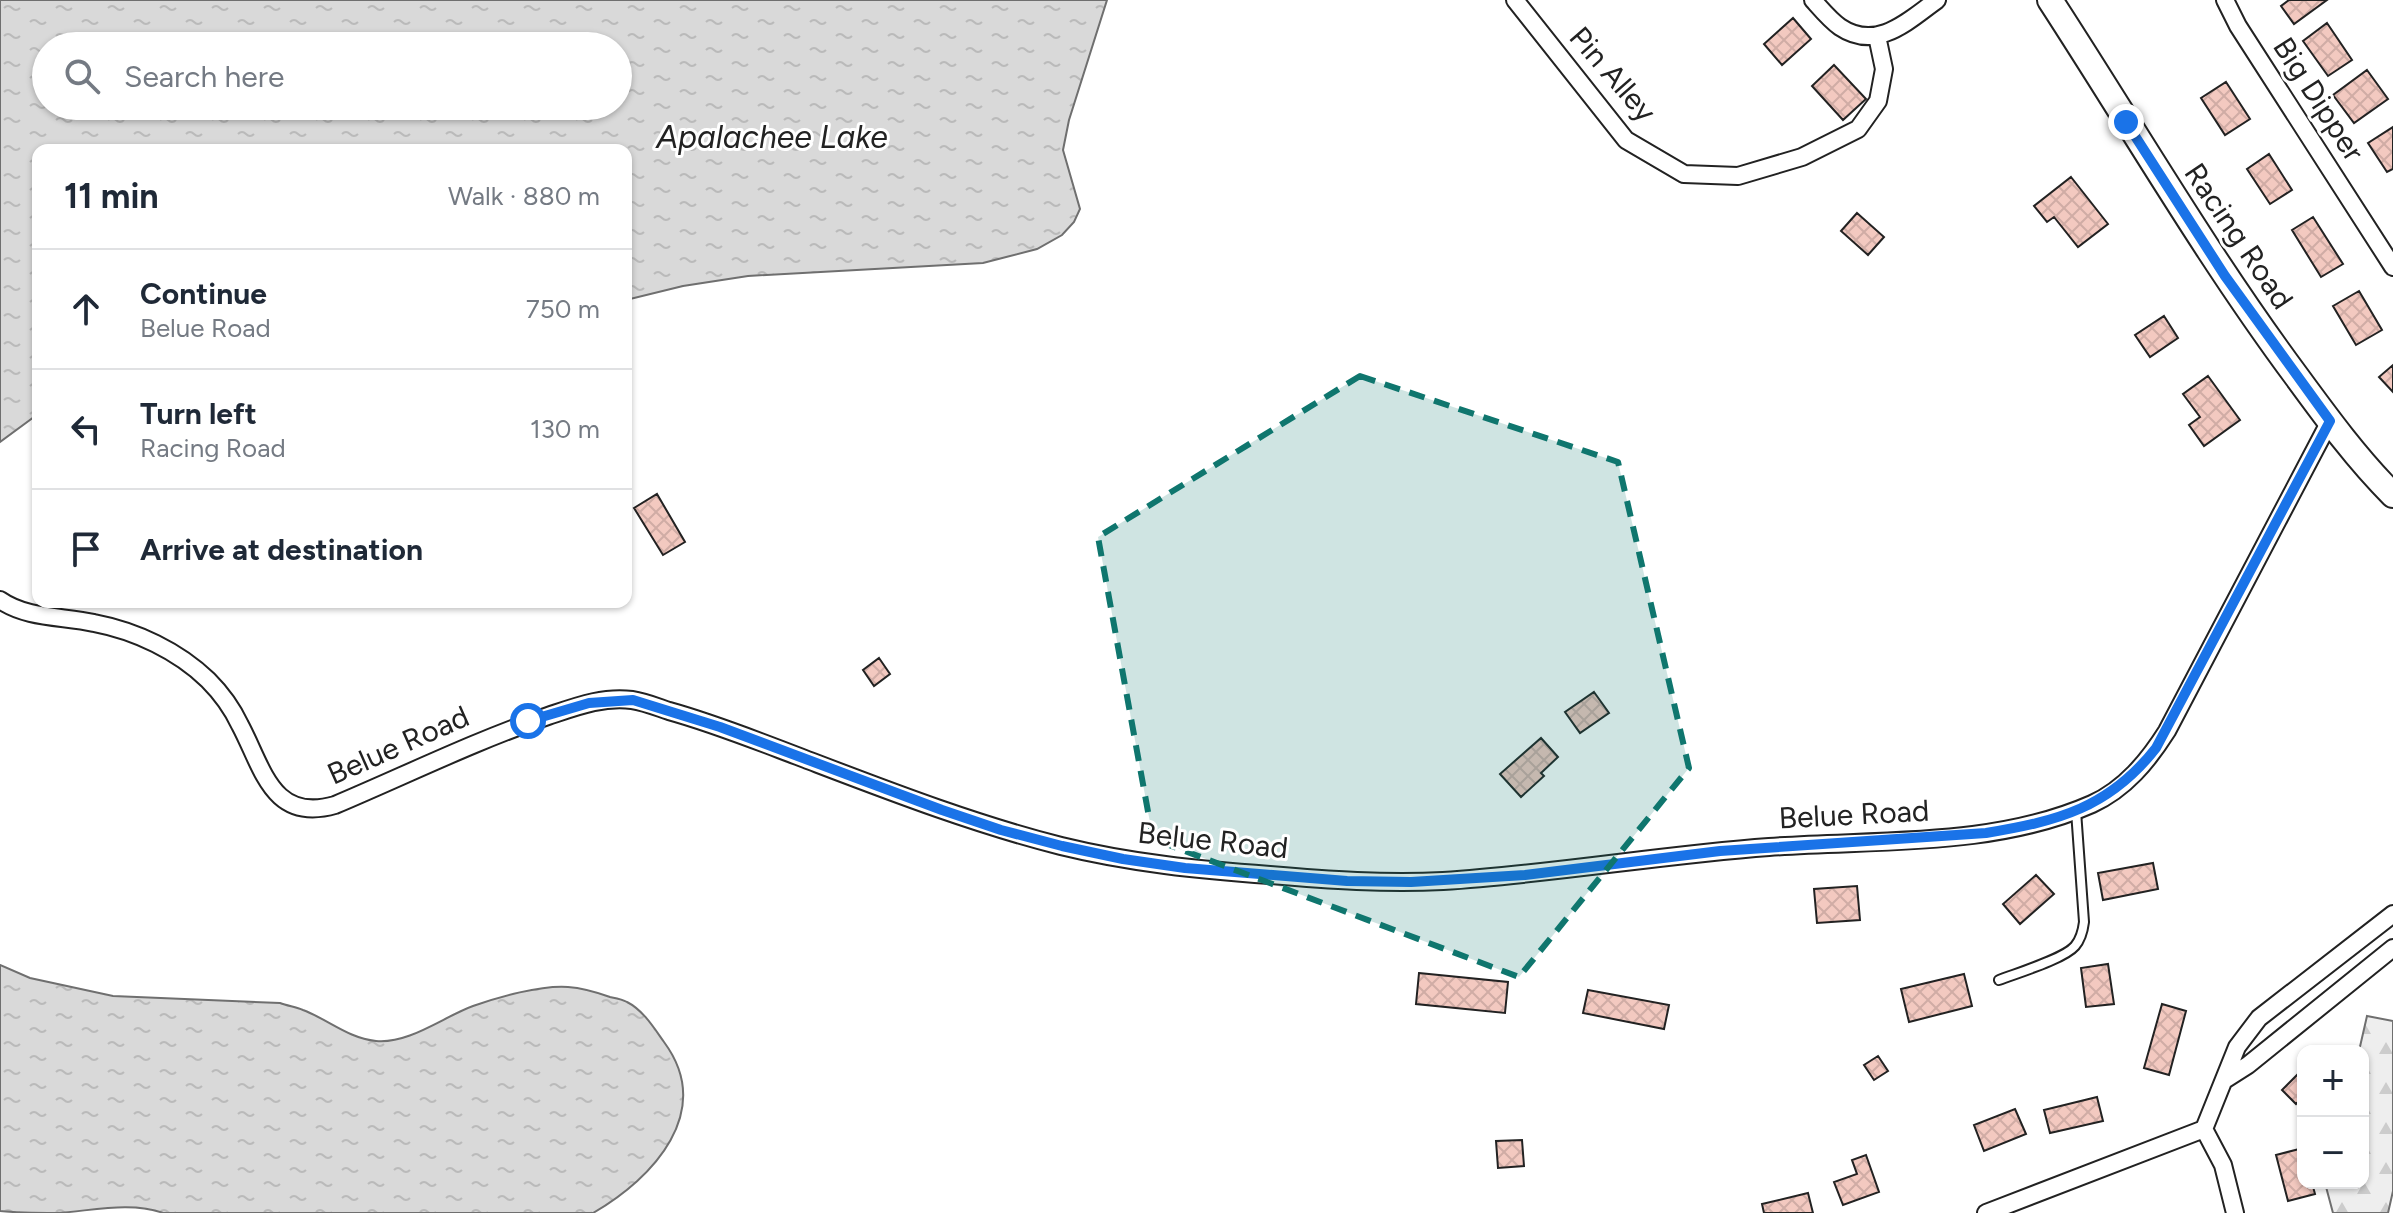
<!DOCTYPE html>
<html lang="en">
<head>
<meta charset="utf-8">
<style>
  :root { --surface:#fff; --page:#f6f6f7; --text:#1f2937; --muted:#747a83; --line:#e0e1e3 }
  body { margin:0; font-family:Figtree,sans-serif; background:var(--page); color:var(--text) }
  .controls { position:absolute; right:24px; bottom:24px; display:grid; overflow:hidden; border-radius:16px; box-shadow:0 2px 6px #0004 }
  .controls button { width:72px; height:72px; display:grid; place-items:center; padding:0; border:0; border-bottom:2px solid var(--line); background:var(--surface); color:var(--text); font:40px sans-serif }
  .stop { position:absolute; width:24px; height:24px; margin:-18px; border:6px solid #1a73e8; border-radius:50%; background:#fff }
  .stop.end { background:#1a73e8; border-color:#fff; box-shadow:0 2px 8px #0008 }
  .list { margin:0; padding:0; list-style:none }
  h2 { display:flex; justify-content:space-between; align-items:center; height:104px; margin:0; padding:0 32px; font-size:34px }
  h2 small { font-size:26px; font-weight:400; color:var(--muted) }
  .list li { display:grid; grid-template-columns:52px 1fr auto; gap:24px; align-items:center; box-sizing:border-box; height:120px; padding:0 32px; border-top:2px solid var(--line) }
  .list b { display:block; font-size:30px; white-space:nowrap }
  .list p { margin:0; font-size:26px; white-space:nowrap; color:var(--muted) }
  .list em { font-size:26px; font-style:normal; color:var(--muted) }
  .icon { flex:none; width:44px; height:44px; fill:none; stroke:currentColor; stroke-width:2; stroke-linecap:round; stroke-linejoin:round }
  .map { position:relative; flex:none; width:2393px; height:1213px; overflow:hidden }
  .search { position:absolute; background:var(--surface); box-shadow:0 2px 6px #0004; left:32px; top:32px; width:600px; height:88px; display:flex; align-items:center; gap:20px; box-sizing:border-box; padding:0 28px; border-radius:44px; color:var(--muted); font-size:30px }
  .panel { position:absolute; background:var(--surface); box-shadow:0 2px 6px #0004; left:32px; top:144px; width:600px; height:464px; border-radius:16px }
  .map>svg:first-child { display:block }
</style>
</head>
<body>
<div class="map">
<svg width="2393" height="1213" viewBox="0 0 2393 1213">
  <defs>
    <pattern id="forest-firs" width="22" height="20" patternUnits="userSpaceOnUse" patternTransform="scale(2)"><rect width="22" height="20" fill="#eee"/><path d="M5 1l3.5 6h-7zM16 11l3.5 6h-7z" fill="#ccc"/></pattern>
    <pattern id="water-ripples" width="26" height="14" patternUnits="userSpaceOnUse" patternTransform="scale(2)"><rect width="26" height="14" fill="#d9d9d9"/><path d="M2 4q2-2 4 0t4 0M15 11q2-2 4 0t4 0" fill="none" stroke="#bababa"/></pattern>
    <pattern id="building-cross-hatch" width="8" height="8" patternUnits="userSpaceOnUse" patternTransform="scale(2)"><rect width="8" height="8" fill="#f3c9c0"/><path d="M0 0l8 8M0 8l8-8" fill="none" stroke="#d0aca5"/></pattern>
  </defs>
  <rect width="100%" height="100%" fill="#fff"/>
  <path fill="url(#forest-firs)" stroke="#6f6f6f" stroke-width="2" d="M2367,1016L2393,1021V1191L2388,1213H2333L2325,1183H2363V1051H2359Z"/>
  <path fill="url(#water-ripples)" stroke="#6f6f6f" stroke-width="2" fill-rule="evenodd" d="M0,0H1107L1069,120L1063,150L1080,209L1074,222L1062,235L1037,249L983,263L748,276L683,286L626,300V150H38V414L0,442ZM46,46H618V106H46Z
    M0,965L30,978L113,996L280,1003C288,1006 296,1007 303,1010C329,1020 348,1038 376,1041C409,1044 443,1017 473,1006C498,997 541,985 568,987C582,988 596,992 610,997C615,998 622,999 627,1002C643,1010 654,1028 664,1042C715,1111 654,1178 593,1213H163C131,1201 91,1211 57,1213C38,1213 19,1213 0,1211Z"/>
  <path fill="url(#building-cross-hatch)" stroke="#222" stroke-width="2" d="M2289,0H2327L2294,24L2281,6Z
    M1793,18L1811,39L1782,65L1764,44Z
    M2327,23L2352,60L2328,76L2303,41Z
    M1834,65L1866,99L1843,120L1812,86Z
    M2367,70L2388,99L2354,123L2333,95Z
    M2226,82L2250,119L2225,135L2201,98Z
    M2393,127V169L2387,172L2368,143Z
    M2269,154L2292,190L2270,204L2247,169Z
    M2071,177L2108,224L2078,247L2054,217L2047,222L2034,206Z
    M1857,213L1884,237L1868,255L1841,231Z
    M2313,217L2343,264L2321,277L2292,230Z
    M2359,291L2382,330L2356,345L2333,306Z
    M2164,316L2178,338L2150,357L2135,335Z
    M2393,365V392L2379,377Z
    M2208,376L2240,420L2204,446L2189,425L2200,417L2183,394Z
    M657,494L685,542L663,555L634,508Z
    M879,658L890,674L874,686L863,670Z
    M1594,692L1609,713L1580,733L1565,712Z
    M1541,738L1558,757L1541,773L1544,776L1521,797L1500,774Z
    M2153,863L2158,889L2103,900L2098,873Z
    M2036,875L2054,894L2020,924L2003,904Z
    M1857,886L1860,920L1817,923L1814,889Z
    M2108,964L2114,1004L2086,1007L2081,968Z
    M1419,973L1508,982L1505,1013L1416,1004Z
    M1964,974L1972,1006L1909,1022L1901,989Z
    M1588,990L1669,1005L1664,1029L1583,1013Z
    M2162,1004L2186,1011L2169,1075L2144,1068Z
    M1878,1056L1888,1071L1874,1080L1864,1065Z
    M2303,1069V1097L2296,1104L2282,1090Z
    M2097,1097L2103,1121L2050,1133L2044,1110Z
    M2015,1109L2026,1134L1984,1151L1974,1125Z
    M1522,1140L1524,1166L1498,1168L1496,1141Z
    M2303,1148V1183H2312L2315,1194L2288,1201L2276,1155Z
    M1866,1155L1879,1192L1843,1205L1834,1182L1857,1174L1852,1160Z
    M1808,1193L1813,1213H1764L1762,1204Z"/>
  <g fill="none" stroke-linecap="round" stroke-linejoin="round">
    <g stroke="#222" stroke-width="12">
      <path id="lane" d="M1999,980C2017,973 2064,959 2075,946C2081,939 2083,930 2084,922L2076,811"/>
    </g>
    <g stroke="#222" stroke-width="20">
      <path id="street" d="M1515,0L1626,140L1684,174L1738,176L1802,157L1858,129L1878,101L1884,69L1877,36
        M1813,0C1821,9 1830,20 1840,27C1877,52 1909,20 1937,0
        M2225,0L2238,26L2393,267
        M0,600C27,619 64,616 94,623C136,631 178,651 208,680C221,693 232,708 240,725C263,768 272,823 335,805C406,775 475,741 548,716C575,707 603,696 632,700C645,702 657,707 669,711C716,724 760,742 805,759C889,791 974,824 1061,846C1130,863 1200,870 1270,875C1328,880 1386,884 1443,881C1553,874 1660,855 1769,847C1876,839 1992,848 2092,804C2125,789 2148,761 2167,731L2330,421
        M2226,1079L2248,1065L2393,948
        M2204,1129L2237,1047L2259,1018L2393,914
        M2204,1129L2223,1165L2235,1213
        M1986,1213L2204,1129"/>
    </g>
    <g stroke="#222" stroke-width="28">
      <path id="secondary" d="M2050,0C2132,126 2207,256 2297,377C2327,418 2357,459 2393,495"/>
    </g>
    <use href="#lane" stroke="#fff" stroke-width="8"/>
    <use href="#street" stroke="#fff" stroke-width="16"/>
    <use href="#secondary" stroke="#fff" stroke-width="24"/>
  </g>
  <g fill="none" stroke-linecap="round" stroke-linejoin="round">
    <path stroke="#1a73e8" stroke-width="10" d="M528,721L589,703L633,700L720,727L942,810L1001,830L1062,846L1123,859L1185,868L1347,881L1411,882L1525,875L1720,851L1986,833C2058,821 2109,808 2156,748L2330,421L2225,276L2126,122"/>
  </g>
  <path fill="#0f766e" fill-opacity="0.2" stroke="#0f766e" stroke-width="6" stroke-dasharray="16 10" stroke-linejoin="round" d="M1360,376L1618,462L1689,768L1519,977L1153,839L1098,537Z"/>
  <g text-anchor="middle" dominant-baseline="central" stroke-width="6" stroke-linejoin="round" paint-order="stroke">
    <g font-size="30" fill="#222" stroke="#fff">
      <text transform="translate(1613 74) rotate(49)">Pin Alley</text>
      <text transform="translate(2319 99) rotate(57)">Big Dipper</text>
      <text transform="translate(2239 236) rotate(56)">Racing Road</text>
      <text transform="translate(398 745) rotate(-24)">Belue Road</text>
      <text transform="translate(1854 814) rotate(-3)">Belue Road</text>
      <text transform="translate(1213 840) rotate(6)">Belue Road</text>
    </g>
    <g font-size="32" font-style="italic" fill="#222" stroke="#fff">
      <text x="772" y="137">Apalachee Lake</text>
    </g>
  </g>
</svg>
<div class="controls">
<button>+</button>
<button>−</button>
</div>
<div class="stop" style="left:528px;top:721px"></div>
<div class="stop end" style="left:2126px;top:122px"></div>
<div class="search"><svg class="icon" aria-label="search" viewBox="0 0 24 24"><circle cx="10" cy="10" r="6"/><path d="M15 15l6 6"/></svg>Search here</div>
<section class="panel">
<h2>11 min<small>Walk · 880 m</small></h2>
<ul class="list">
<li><svg class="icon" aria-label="ahead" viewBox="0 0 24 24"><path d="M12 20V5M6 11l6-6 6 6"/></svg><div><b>Continue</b><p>Belue Road</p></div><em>750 m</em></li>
<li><svg class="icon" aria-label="left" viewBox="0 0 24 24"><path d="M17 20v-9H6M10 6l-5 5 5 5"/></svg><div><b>Turn left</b><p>Racing Road</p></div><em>130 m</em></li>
<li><svg class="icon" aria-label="arrive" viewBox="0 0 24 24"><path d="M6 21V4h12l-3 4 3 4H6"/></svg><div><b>Arrive at destination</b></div></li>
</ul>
</section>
</div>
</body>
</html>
